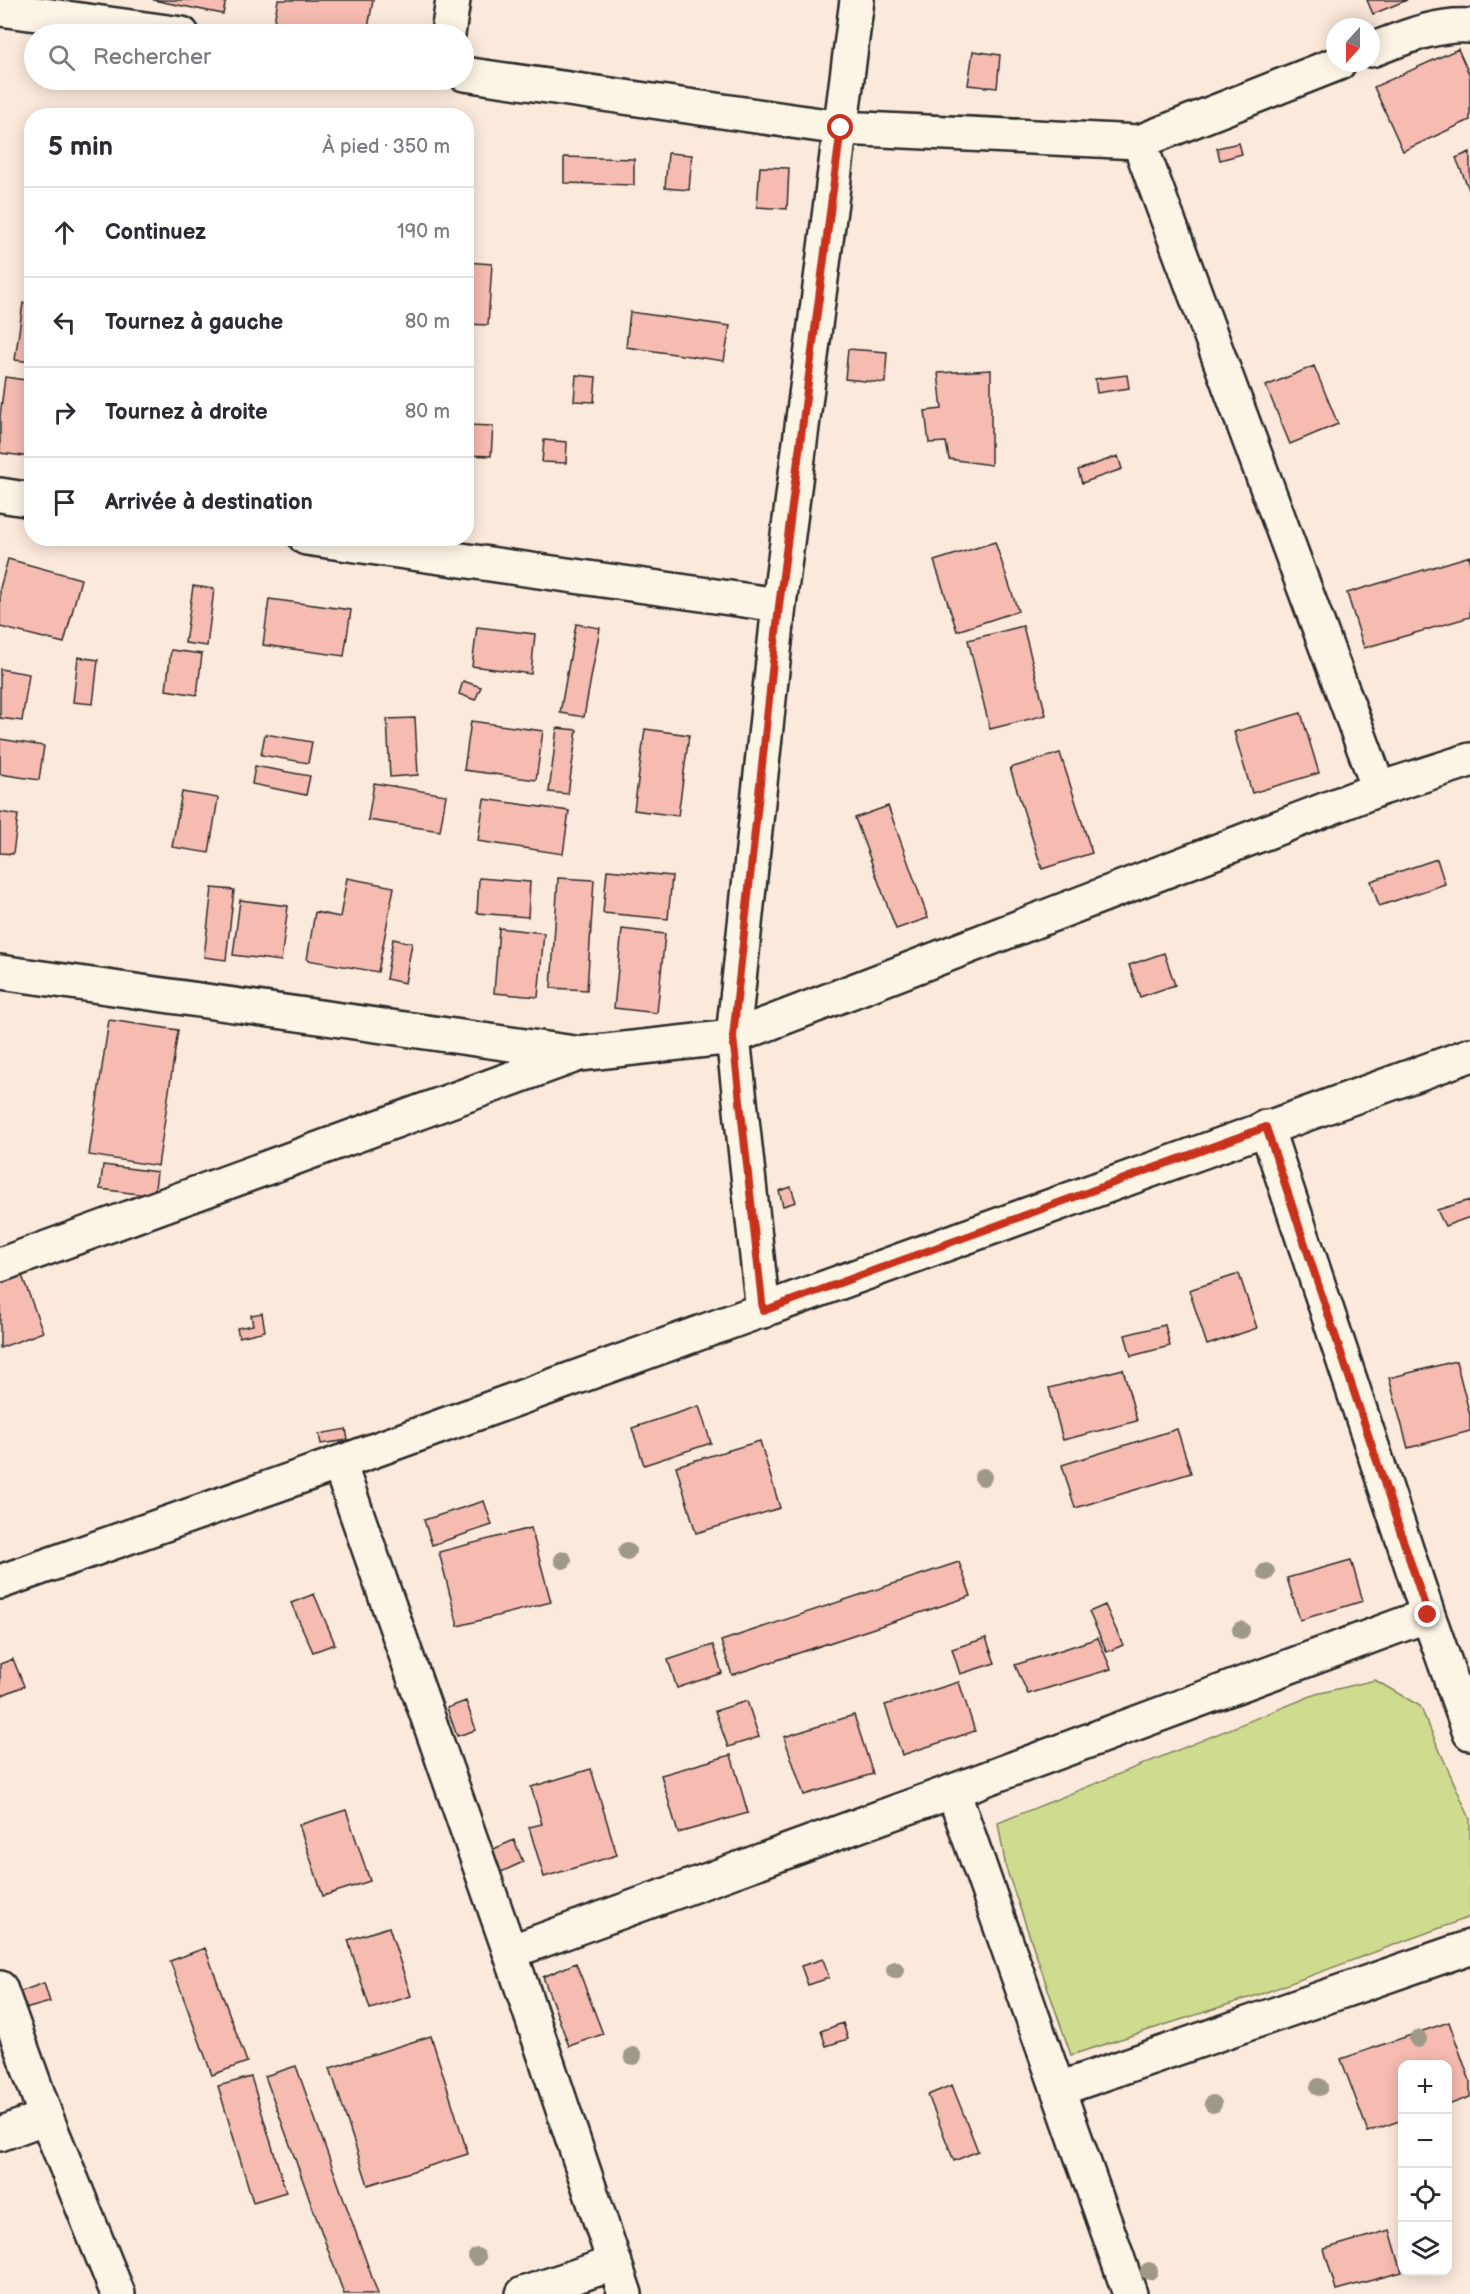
<!DOCTYPE html>
<html lang="fr">
<head>
<meta charset="utf-8">
<style>
  :root { --surface:#fff; --page:#f7f7f7; --text:#2b2b33; --muted:#7c7c81; --line:#e1e1e2 }
  body { margin:0; font-family:"Balsamiq Sans",sans-serif; background:var(--page); color:var(--text) }
  .controls { position:absolute; right:18px; bottom:18px; display:grid; overflow:hidden; border-radius:12px; box-shadow:0 3px 15px #0003 }
  .controls button { width:54px; height:54px; display:grid; place-items:center; padding:0; border:0; border-bottom:2px solid var(--line); background:var(--surface); color:var(--text); font:30px sans-serif }
  .compass { position:absolute; left:1326px; top:18px; width:54px; height:54px; border-radius:50%; background:var(--surface); box-shadow:0 3px 15px #0003; rotate:201deg }
  .stop { position:absolute; width:18px; height:18px; margin:-14px; border:4px solid #c8321e; border-radius:50%; background:#fff }
  .stop.end { background:#c8321e; border-color:#fff; box-shadow:0 2px 6px #0008 }
  .list { margin:0; padding:0; list-style:none }
  h2 { display:flex; justify-content:space-between; align-items:center; height:78px; margin:0; padding:0 24px; font-size:26px }
  h2 small { font-size:20px; font-weight:400; color:var(--muted) }
  .list li { display:grid; grid-template-columns:39px 1fr auto; gap:18px; align-items:center; box-sizing:border-box; height:90px; padding:0 24px; border-top:2px solid var(--line) }
  .list b { display:block; font-size:22px; white-space:nowrap }
  .list em { font-size:20px; font-style:normal; color:var(--muted) }
  .icon { flex:none; width:33px; height:33px; fill:none; stroke:currentColor; stroke-width:2; stroke-linecap:round; stroke-linejoin:round }
  .map { position:relative; flex:none; width:1470px; height:2294px; overflow:hidden }
  .search { position:absolute; background:var(--surface); box-shadow:0 3px 15px #0003; left:24px; top:24px; width:450px; height:66px; display:flex; align-items:center; gap:15px; box-sizing:border-box; padding:0 21px; border-radius:33px; color:var(--muted); font-size:22px }
  .panel { position:absolute; background:var(--surface); box-shadow:0 3px 15px #0003; left:24px; top:108px; width:450px; height:438px; border-radius:24px }
  .map>svg:first-child { display:block }
</style>
</head>
<body>
<div class="map">
<svg width="1470" height="2294" viewBox="0 0 1470 2294">
  <rect width="100%" height="100%" fill="#fbe9db"/>
  <filter id="ink" filterUnits="userSpaceOnUse"><feTurbulence type="fractalNoise" baseFrequency=".0167" numOctaves="2"/><feDisplacementMap in="SourceGraphic" scale="12" xChannelSelector="R" yChannelSelector="G"/><feConvolveMatrix kernelMatrix="1 2 1 2 8 2 1 2 1" color-interpolation-filters="sRGB"/></filter>
  <g filter="url(#ink)">
    <path fill="#cfdb8e" stroke="#7d835c" stroke-width="1.5" d="M1375,1680L1420,1706L1470,1819V1917L1261,1994L1071,2055L1006,1868L998,1823L1316,1694Z"/>
    <path fill="#f6bbb1" stroke="#2b2b2b" stroke-width="1.5" d="M153,0H226L223,14Z
      M278,0H373L367,34H340L274,22Z
      M1367,0H1407L1373,14Z
      M1458,49L1470,76V120L1403,151L1374,87Z
      M973,51L1000,55L997,88L968,85Z
      M1239,143L1242,154L1220,160L1217,148Z
      M1470,152V192L1456,158Z
      M668,153L692,155L689,190L665,188Z
      M564,157L634,159V185L564,183Z
      M760,167L789,168L787,209L757,207Z
      M466,262L492,264L488,325L466,324Z
      M23,303L32,304V362L15,360Z
      M630,312L730,326L724,361L626,347Z
      M848,349L887,352L885,383L845,379Z
      M1314,366L1338,424L1290,444L1266,386Z
      M991,370V465L949,459L946,442L929,443L925,411L942,409L938,373Z
      M576,375L596,377L594,402L574,401Z
      M1127,375L1129,388L1097,393L1095,379Z
      M5,377L32,381V457L0,453V416Z
      M467,425L493,426L491,456L466,455Z
      M544,440L567,442L566,463L542,462Z
      M1118,456L1122,469L1082,483L1078,470Z
      M995,542L1018,611L957,631L934,561Z
      M1470,556V617L1364,648L1347,593Z
      M8,559L81,579L64,643L0,627V588Z
      M193,586L214,589L207,646L185,643Z
      M269,599L351,610L344,656L263,645Z
      M576,624L600,628L584,717L560,713Z
      M1023,626L1046,715L990,729L968,640Z
      M477,627L535,634L531,674L472,666Z
      M171,650L202,654L197,695L166,690Z
      M78,657L98,660L93,704L73,702Z
      M0,669L29,674L22,721L0,718Z
      M463,681L481,687L475,700L459,694Z
      M1301,713L1319,773L1252,793L1234,732Z
      M415,718L418,775L390,777L387,719Z
      M471,721L543,731L536,780L464,770Z
      M557,728L577,730L568,794L549,792Z
      M645,729L689,735L678,816L634,810Z
      M265,734L312,742L308,763L261,755Z
      M0,739L44,746L39,780L0,774Z
      M1060,753L1092,853L1042,869L1010,768Z
      M255,766L310,776L306,795L252,784Z
      M374,783L446,795L440,831L368,820Z
      M182,792L218,798L209,853L172,847Z
      M484,799L569,811L563,854L478,841Z
      M888,806L928,918L896,929L855,818Z
      M0,812L18,815L13,854L0,853Z
      M1437,859L1445,884L1379,906L1371,881Z
      M607,870L672,876L668,919L603,913Z
      M347,878L394,887L378,972L307,960L315,912L340,917Z
      M479,878L530,882L528,917L477,913Z
      M558,878L594,880L587,990L551,988Z
      M212,888L234,890L226,960L204,957Z
      M240,900L288,906L281,961L233,955Z
      M499,928L544,933L538,997L494,993Z
      M622,929L665,934L657,1013L614,1008Z
      M393,939L412,943L405,983L386,979Z
      M1164,953L1175,985L1140,997L1129,965Z
      M109,1020L178,1030L158,1166L89,1155Z
      M103,1165L157,1172L154,1196L100,1189Z
      M791,1187L796,1202L783,1206L779,1191Z
      M1470,1200V1217L1445,1226L1437,1210Z
      M20,1270L43,1332L0,1348V1278Z
      M1239,1274L1257,1328L1207,1345L1189,1290Z
      M262,1313L265,1331L239,1337L237,1328L253,1325L251,1315Z
      M1165,1325L1170,1346L1131,1356L1125,1335Z
      M1456,1361L1470,1415V1431L1408,1448L1389,1378Z
      M1123,1369L1137,1421L1063,1440L1049,1388Z
      M699,1406L711,1443L644,1465L632,1428Z
      M346,1429L348,1440L321,1444L319,1434Z
      M1177,1429L1191,1473L1075,1508L1062,1465Z
      M760,1441L780,1508L696,1533L676,1466Z
      M484,1501L492,1525L432,1545L424,1520Z
      M531,1528L551,1602L458,1626L439,1552Z
      M1351,1560L1363,1601L1300,1620L1287,1578Z
      M959,1562L971,1596L732,1675L721,1641Z
      M314,1594L335,1644L313,1652L291,1603Z
      M1105,1605L1123,1645L1107,1652L1089,1612Z
      M986,1638L995,1663L960,1674L952,1649Z
      M1098,1638L1111,1669L1028,1694L1015,1665Z
      M713,1645L722,1673L677,1688L668,1660Z
      M13,1659L24,1686L0,1696V1664Z
      M959,1682L975,1731L902,1755L885,1705Z
      M466,1701L476,1730L457,1736L447,1708Z
      M747,1701L759,1737L728,1747L715,1711Z
      M854,1715L873,1774L804,1795L784,1737Z
      M731,1755L748,1813L678,1833L661,1775Z
      M591,1769L617,1855L544,1877L529,1827L542,1824L531,1787Z
      M346,1810L370,1881L323,1896L299,1825Z
      M514,1840L523,1862L497,1874L487,1852Z
      M389,1927L411,1996L370,2009L348,1940Z
      M205,1948L247,2062L212,2075L170,1961Z
      M823,1959L829,1978L808,1985L801,1966Z
      M576,1963L603,2034L569,2046L543,1977Z
      M44,1983L50,2002L25,2009L19,1992Z
      M1449,2022L1470,2081V2097L1448,2105V2064H1402V2120L1368,2132L1341,2059Z
      M843,2023L848,2039L826,2046L821,2031Z
      M431,2036L468,2154L368,2185L330,2068Z
      M296,2066L378,2294H344L265,2076Z
      M251,2077L286,2192L253,2202L218,2086Z
      M952,2085L978,2151L954,2161L928,2095Z
      M1390,2230L1402,2272L1336,2290L1324,2249Z"/>
    <g fill="none" stroke-linecap="round" stroke-linejoin="round">
      <g stroke="#2b2b2b" stroke-width="38">
        <path id="street" d="M0,9L182,34
          M448,34L453,0
          M1371,50C1401,39 1437,23 1470,26
          M464,74L841,128L1139,142L1339,63
          M1139,142L1379,789
          M0,495L32,500
          M306,538L779,605
          M0,972L575,1053
          M1266,1127L1428,1615L1470,1733
          M0,1265L579,1054L733,1037L1379,789L1470,760
          M763,1311L733,1037L779,605L857,0
          M339,1463L510,1952L625,2294
          M953,1791L1130,2294
          M510,1952L953,1791L1428,1615
          M0,1988L46,2117L118,2294
          M1059,2089L1470,1947
          M0,2134L46,2117
          M523,2294L615,2263"/>
      </g>
      <g stroke="#2b2b2b" stroke-width="38">
        <path id="secondary" d="M0,1582L339,1463L1470,1055"/>
      </g>
      <use href="#street" stroke="#fcf5e5" stroke-width="33"/>
      <use href="#secondary" stroke="#fcf5e5" stroke-width="33"/>
    </g>
    <g fill="#9f9988">
      <circle cx="983" cy="1477" r="9"/>
      <circle cx="627" cy="1551" r="9"/>
      <circle cx="563" cy="1560" r="9"/>
      <circle cx="1266" cy="1572" r="9"/>
      <circle cx="1241" cy="1630" r="9"/>
      <circle cx="895" cy="1970" r="9"/>
      <circle cx="1418" cy="2039" r="9"/>
      <circle cx="633" cy="2056" r="9"/>
      <circle cx="1319" cy="2087" r="9"/>
      <circle cx="1213" cy="2104" r="9"/>
      <circle cx="477" cy="2257" r="9"/>
      <circle cx="1149" cy="2271" r="9"/>
    </g>
  </g>
  <g fill="none" stroke-linecap="round" stroke-linejoin="round" filter="url(#ink)">
    <path stroke="#c8321e" stroke-width="8" d="M841,128L779,606L733,1037L763,1311L1266,1127L1428,1615"/>
  </g>
</svg>
<div class="controls">
<button>+</button>
<button>−</button>
<button><svg class="icon" aria-label="locate" viewBox="0 0 24 24"><circle cx="12" cy="12" r="6"/><path d="M12 2v4M12 18v4M2 12h4M18 12h4"/></svg></button>
<button><svg class="icon" aria-label="layers" viewBox="0 0 24 24"><path d="M12 4l9 5-9 5-9-5zM3 14l9 5 9-5"/></svg></button>
</div>
<svg class="compass" viewBox="-18 -18 36 36"><path d="M0-13l5 13h-10z" fill="#e53935"/><path d="M0 13l5-13h-10z" fill="#7c7c81"/></svg>
<div class="stop" style="left:841px;top:128px"></div>
<div class="stop end" style="left:1428px;top:1615px"></div>
<div class="search"><svg class="icon" aria-label="search" viewBox="0 0 24 24"><circle cx="10" cy="10" r="6"/><path d="M15 15l6 6"/></svg>Rechercher</div>
<section class="panel">
<h2>5 min<small>À pied · 350 m</small></h2>
<ul class="list">
<li><svg class="icon" aria-label="ahead" viewBox="0 0 24 24"><path d="M12 20V5M6 11l6-6 6 6"/></svg><div><b>Continuez</b></div><em>190 m</em></li>
<li><svg class="icon" aria-label="left" viewBox="0 0 24 24"><path d="M17 20v-9H6M10 6l-5 5 5 5"/></svg><div><b>Tournez à gauche</b></div><em>80 m</em></li>
<li><svg class="icon" aria-label="right" viewBox="0 0 24 24"><path d="M7 20v-9h11M14 6l5 5-5 5"/></svg><div><b>Tournez à droite</b></div><em>80 m</em></li>
<li><svg class="icon" aria-label="arrive" viewBox="0 0 24 24"><path d="M6 21V4h12l-3 4 3 4H6"/></svg><div><b>Arrivée à destination</b></div></li>
</ul>
</section>
</div>
</body>
</html>
